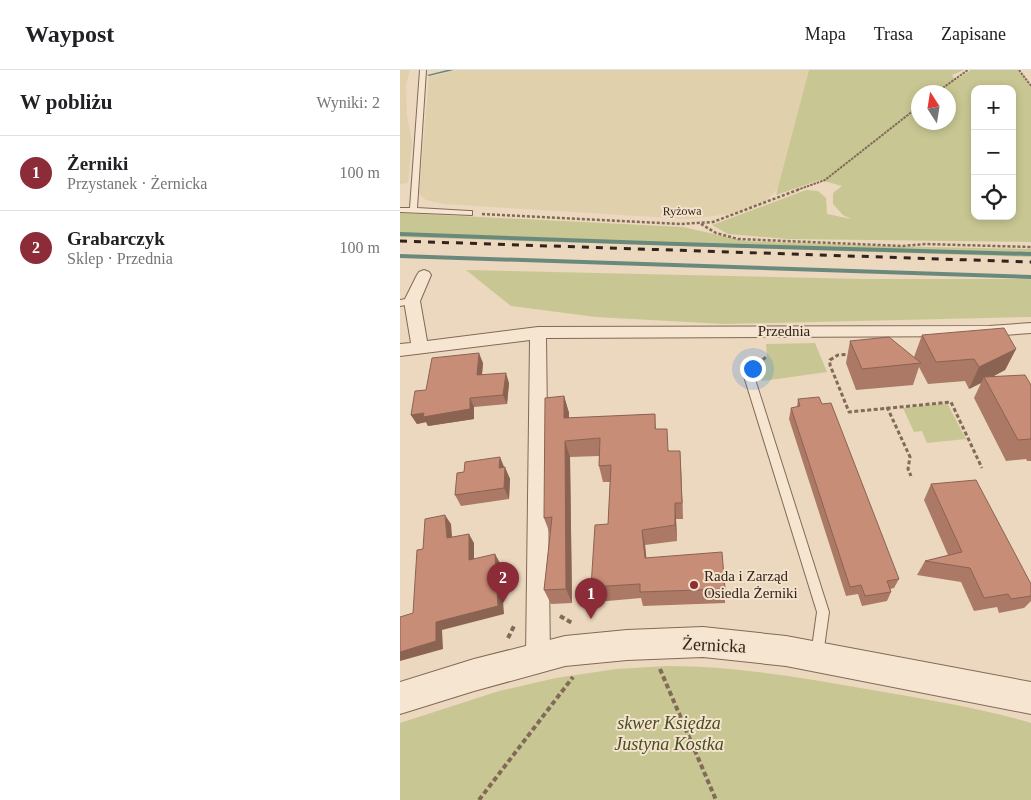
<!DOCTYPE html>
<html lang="pl">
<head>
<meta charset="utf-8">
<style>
  :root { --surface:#fff; --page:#f2f2f2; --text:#202124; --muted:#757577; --line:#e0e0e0; --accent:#8d2c39 }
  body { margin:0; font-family:"Times New Roman",serif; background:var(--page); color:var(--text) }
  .controls { position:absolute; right:15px; top:15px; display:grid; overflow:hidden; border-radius:10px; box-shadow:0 2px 8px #0003 }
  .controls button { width:45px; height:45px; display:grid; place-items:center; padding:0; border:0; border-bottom:1px solid var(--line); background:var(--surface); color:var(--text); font:25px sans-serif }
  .compass { position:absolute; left:511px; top:15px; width:45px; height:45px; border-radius:50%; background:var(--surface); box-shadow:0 2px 8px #0003; rotate:348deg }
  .you { position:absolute; left:352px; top:298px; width:18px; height:18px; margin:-12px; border:4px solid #fff; border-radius:50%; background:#1a73e8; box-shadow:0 0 0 8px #1a73e833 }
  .badge { display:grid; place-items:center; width:32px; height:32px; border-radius:50%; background:var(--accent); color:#fff; font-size:16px; font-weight:700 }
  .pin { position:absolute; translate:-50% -41px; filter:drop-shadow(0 1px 2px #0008) }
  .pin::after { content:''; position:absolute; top:26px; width:18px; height:15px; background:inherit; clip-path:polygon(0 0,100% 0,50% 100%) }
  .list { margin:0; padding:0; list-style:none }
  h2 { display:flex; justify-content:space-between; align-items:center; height:65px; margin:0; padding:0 20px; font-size:21px }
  h2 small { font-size:16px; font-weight:400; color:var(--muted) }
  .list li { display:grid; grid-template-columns:32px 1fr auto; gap:15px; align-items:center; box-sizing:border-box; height:75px; padding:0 20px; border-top:1px solid var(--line) }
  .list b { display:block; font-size:19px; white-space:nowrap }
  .list p { margin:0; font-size:16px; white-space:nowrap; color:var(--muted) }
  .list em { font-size:16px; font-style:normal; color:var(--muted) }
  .icon { flex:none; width:28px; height:28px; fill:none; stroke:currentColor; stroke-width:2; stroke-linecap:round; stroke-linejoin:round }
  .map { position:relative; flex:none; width:631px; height:730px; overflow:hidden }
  header { display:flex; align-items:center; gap:30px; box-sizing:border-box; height:70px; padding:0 25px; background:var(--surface); border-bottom:1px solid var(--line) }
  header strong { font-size:24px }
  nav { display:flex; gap:28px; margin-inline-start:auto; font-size:18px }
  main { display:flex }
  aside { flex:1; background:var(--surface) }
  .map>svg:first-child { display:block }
</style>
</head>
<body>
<header>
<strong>Waypost</strong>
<nav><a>Mapa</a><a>Trasa</a><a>Zapisane</a></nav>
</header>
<main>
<aside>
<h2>W pobliżu<small>Wyniki: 2</small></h2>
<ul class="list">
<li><span class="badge">1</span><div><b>Żerniki</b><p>Przystanek · Żernicka</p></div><em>100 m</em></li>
<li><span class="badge">2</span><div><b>Grabarczyk</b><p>Sklep · Przednia</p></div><em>100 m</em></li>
</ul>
</aside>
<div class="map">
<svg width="631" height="730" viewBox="0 0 631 730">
  <rect width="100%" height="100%" fill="#ebd8be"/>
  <path fill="#e0d1ac" d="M0,0H10L6,15L7,45L12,72L8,113L0,114Z
    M58,0H409L380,116L367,130L331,144L287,149L44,134L26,130L19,124L29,7Z"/>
  <path fill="#c8c793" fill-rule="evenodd" d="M409,0H564L552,5L555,11L571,0H618L631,18V172L388,169L328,164L312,155L406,120L418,121L426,128L427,144L451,149L443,145L433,134V123L442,116L420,110L376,125ZM575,19H612V146H575ZM518,22H548V52H518Z
    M0,143L283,157L345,171L480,176L631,179V187L0,167Z
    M66,200L464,209H631V247L324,254L196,247L111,236Z
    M415,273L427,302L363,311L357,308L355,298L367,288L366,274Z
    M547,333L566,369L527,373L522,361L514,362L503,338Z
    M268,596C339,596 408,609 478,621C529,630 581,638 631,653V730H0V653L99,621L156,608L216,599Z"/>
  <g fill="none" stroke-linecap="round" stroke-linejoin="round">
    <path fill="#6a897d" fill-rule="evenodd" d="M47,0H54L29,6L27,5Z
      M0,162L278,172L631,182V186L278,176L0,166Z
      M0,184L631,205V209L0,188Z"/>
    <g stroke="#826958" stroke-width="2">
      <path id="service" d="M20,0H26L17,138L69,141H72V145L0,142V138H10Z
        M12,228L16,231L15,233L0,236V230Z
        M348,300L353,303L429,542L423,585L422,590L417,591L412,590L411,585L417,542L343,303Z"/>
    </g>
    <g stroke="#826958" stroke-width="2">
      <path id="minor" d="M24,200L29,202L31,205L20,231L27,271L138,257L589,256L631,253V263L589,266L146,268L150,587L147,596L138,599L129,596L126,587L130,270L0,286V274L11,273L4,231L17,205L19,202Z"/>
    </g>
    <g stroke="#826958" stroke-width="2">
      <path id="tertiary" d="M303,557L386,566L631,612V644L386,596L303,587L227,590L165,596L74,621L0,644V612L74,589L165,566L227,560Z"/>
    </g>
    <path stroke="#826958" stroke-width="2" stroke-dasharray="2.5 1" stroke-linecap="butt" d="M619,0L631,16
      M537,22L568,0
      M397,120L425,110L518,37"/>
    <path stroke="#826958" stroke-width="2.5" stroke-dasharray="3 2" stroke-linecap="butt" d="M82,144L280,154L313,152L400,119
      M301,154L316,163L338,169L503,176L525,174L631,177"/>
    <path stroke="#826958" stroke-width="3" stroke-dasharray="4 2.5" stroke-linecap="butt" d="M452,284L438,285L430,290V295L449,342L551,332L582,398
      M358,294L367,286
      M487,337L510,387L508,399L511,406"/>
    <path stroke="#826958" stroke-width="4" stroke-dasharray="5 3" stroke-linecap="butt" d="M160,546L172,553
      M108,568L114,556
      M260,599L316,730
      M79,730L173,607"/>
    <use href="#service" fill="#f6e6d1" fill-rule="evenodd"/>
    <use href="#minor" fill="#f6e6d1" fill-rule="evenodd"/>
    <use href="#tertiary" fill="#f6e6d1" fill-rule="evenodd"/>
    <path stroke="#32241c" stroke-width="3" stroke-dasharray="7 7" stroke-linecap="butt" d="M0,171L631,192"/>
  </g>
  <path fill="#ab7965" d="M522,265L616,279L605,300L594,306L631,315V391H627L626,389L606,391L574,328L581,313L569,319L565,311L528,314L519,297L513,315L456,320L446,293L450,271L515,289L514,287Z
    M83,293L82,305L109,313L107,334L74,337V349L28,356L26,352L17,354L11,345L26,320Z
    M164,326L169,343V348L255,344L256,359L269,381H280L283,449H276L277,471L245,475L246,488L325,519V533L243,536L241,528L196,532L191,517L208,454L210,412H203L199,396V386L170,387L172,533L151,534L144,520L150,464L144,448Z
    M398,329L422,334L499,509L494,518L490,519L491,522L487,531L462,536L458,524L446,526L389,349L391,338L397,337Z
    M104,397L110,409L109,429L61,436L55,425Z
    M531,414L631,514V531L624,538L599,543L597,537L574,541L561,512L517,505L525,491L548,485L524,430Z"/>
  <path fill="#8b6353" d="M616,279L605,300L586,310L584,307L581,313L569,319L579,297Z
    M79,283L83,293L81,314L77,305Z
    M106,303L109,313L107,334L103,325Z
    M164,326L169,343V366L164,348Z
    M70,328L74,337V349L28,356L26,352L17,354L11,345Z
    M165,371L170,387L172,533L166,519Z
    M280,381L281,398L283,449L282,433Z
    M100,387L105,399L99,398Z
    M105,397L110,409L109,429L104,418Z
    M275,433L276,449L277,471L275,455Z
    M45,445L51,454L53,478L47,468Z
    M242,460L245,475L248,503L245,488Z
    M69,464L74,473V499L69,490Z
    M95,484L100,493L104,544L42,560L43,579L0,591V582Z"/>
  <path fill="#c78d76" stroke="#8b6353" d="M604,258L616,279L579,297L574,289L536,292L522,265Z
    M489,267L521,293L462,299L450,271Z
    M79,283L77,305L106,303L103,325L70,328V339L23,347L24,343L11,345L15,321L26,320L32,288Z
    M625,305L631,315V369L618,370L584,307Z
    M164,326V348L255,344V359H267L268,381H280L282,433H275V455L242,460L245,488L322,482L325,519L240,522V514L191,517L195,455L208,454L211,395L199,396L200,368L165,371L166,519L144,520L152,447L144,448L145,328Z
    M419,327L422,334L431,333L499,509L487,511L491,522L465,526L461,515L450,517L391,338L400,336L398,329Z
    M100,387L99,398L105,397L104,418L55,425L57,403L64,402L65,392Z
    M576,410L631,514V526L611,529L608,524L584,528L570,498L525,491L562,482L531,414Z
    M45,445L47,468L69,464V490L95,484L98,536L36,552V571L0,582V547L13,543L17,480L23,479L25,449Z"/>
  <circle fill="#8d2c39" stroke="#f3e3cd" stroke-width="2" cx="294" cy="515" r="5"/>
  <g text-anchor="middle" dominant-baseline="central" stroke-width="4" stroke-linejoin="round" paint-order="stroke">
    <g font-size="12" fill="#32241c" stroke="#f3e3cd">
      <text transform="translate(282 141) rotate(-1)">Ryżowa</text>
    </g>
    <g font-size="15" fill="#32241c" stroke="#f3e3cd">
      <text x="384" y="261">Przednia</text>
    </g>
    <g font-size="15" fill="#32241c" stroke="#f3e3cd" text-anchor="start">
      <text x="304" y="506">Rada i Zarząd<tspan x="304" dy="17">Osiedla Żerniki</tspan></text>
    </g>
    <g font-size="18" fill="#32241c" stroke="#f3e3cd">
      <text transform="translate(314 575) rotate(3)">Żernicka</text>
    </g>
    <g font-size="18" font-style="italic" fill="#484d24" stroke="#f3e3cd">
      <text x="269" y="653">skwer Księdza<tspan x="269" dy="21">Justyna Kostka</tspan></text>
    </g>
  </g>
</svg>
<div class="controls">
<button>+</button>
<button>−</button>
<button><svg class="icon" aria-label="locate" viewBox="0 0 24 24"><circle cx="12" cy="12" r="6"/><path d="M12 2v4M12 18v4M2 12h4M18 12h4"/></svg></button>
</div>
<svg class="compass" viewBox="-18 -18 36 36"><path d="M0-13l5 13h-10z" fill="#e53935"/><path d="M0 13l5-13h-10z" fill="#757577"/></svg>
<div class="you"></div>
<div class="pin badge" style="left:191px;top:549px">1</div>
<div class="pin badge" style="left:103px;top:533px">2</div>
</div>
</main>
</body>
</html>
